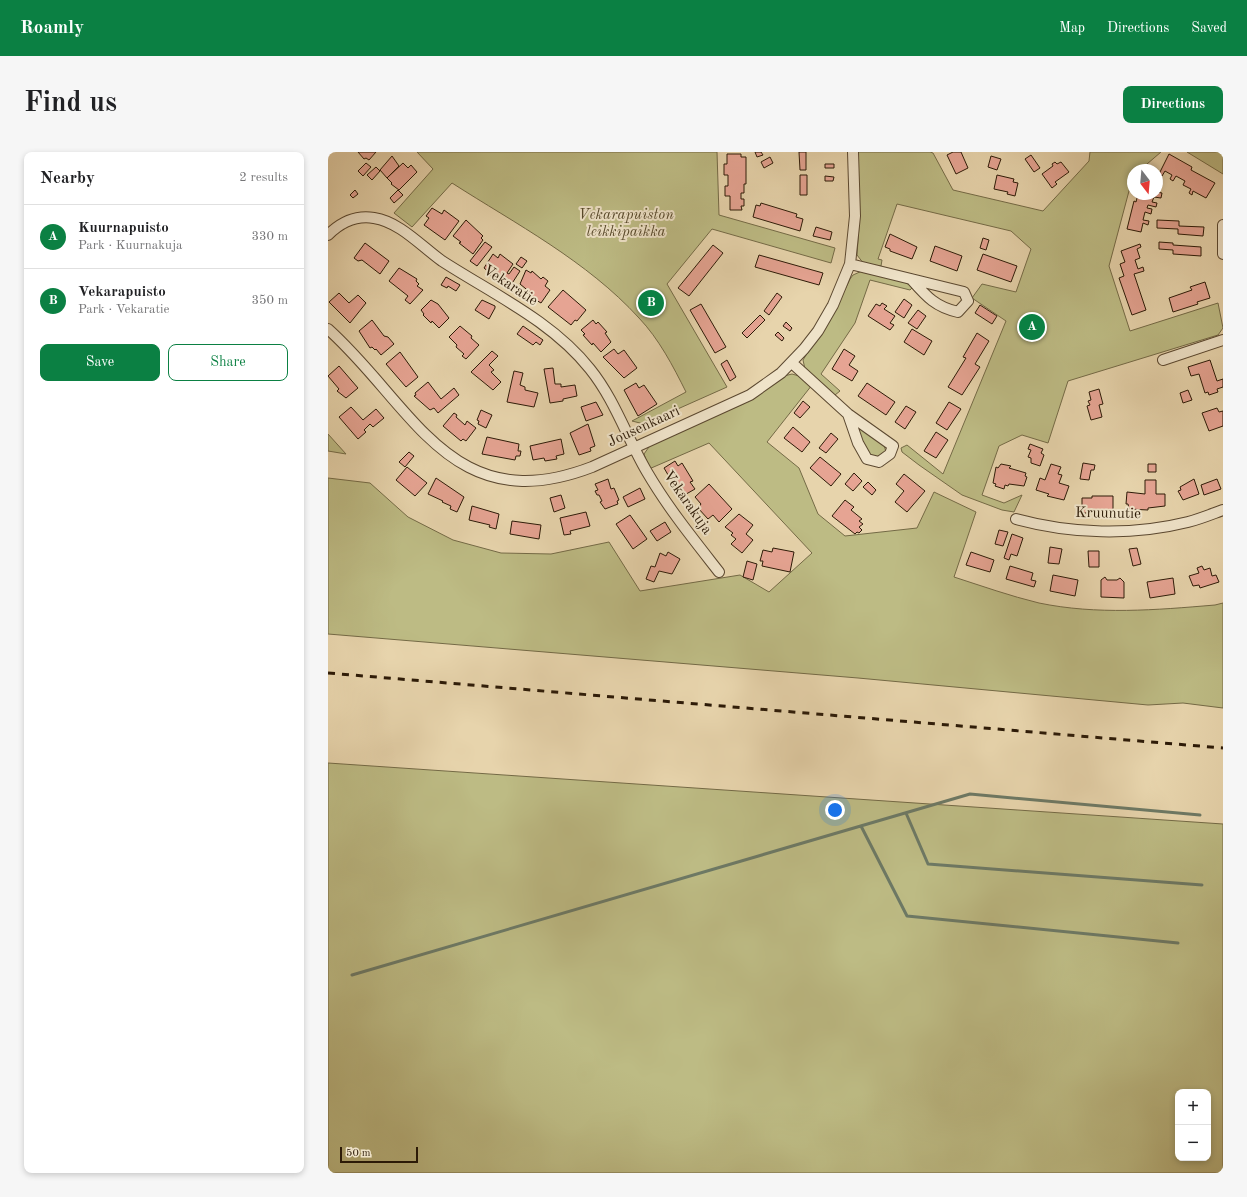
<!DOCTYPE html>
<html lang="en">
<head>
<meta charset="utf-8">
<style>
  :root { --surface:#fff; --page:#f6f6f6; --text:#202124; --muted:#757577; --line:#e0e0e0; --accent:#0b8043 }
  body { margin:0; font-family:"Old Standard TT",serif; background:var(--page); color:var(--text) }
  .controls { position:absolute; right:12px; bottom:12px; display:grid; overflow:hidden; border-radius:8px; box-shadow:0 2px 6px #0003 }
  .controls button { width:36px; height:36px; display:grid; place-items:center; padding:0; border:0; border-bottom:1px solid var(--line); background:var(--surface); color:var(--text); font:20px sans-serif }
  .compass { position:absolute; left:799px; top:12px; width:36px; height:36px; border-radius:50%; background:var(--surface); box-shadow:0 2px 6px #0003; rotate:164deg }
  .scale { position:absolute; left:12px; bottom:10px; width:78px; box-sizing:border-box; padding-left:4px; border:2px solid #2c1a07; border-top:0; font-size:11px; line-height:14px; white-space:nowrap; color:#2c1a07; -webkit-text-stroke:3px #efe3c9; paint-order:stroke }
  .you { position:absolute; left:507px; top:658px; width:14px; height:14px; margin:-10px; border:3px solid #fff; border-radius:50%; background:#1a73e8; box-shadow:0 0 0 6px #1a73e833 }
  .badge { display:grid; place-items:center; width:26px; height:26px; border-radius:50%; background:var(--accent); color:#fff; font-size:13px; font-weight:700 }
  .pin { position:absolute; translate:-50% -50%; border:2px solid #fff; box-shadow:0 1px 4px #0006 }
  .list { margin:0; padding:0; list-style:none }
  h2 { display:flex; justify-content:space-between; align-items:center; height:52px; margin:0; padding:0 16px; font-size:17px }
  h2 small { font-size:13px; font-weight:400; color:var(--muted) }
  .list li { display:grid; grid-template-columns:26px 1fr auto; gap:12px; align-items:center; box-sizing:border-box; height:64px; padding:0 16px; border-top:1px solid var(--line) }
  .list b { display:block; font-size:15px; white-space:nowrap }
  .list p { margin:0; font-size:13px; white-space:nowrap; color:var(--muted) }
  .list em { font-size:13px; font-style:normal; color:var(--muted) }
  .actions { display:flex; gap:8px; padding:12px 16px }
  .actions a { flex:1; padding:9px 0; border:1px solid var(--accent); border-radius:8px; text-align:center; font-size:14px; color:var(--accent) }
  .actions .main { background:var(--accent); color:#fff }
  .map { position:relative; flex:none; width:895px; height:1021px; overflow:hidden; border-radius:8px }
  header { display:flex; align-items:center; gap:24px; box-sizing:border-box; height:56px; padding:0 20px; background:var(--accent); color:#fff }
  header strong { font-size:19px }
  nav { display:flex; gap:22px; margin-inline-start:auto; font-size:14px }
  .intro { display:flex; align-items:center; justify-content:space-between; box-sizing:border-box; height:96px; padding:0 24px }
  h1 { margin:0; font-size:28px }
  .button { padding:10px 18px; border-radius:8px; background:var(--accent); color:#fff; font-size:14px; font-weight:700 }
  main { display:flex; gap:24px; padding:0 24px }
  aside { flex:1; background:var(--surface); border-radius:8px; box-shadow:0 2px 6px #0003 }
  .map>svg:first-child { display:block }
</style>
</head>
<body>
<header>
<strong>Roamly</strong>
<nav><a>Map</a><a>Directions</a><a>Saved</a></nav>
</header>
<div class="intro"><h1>Find us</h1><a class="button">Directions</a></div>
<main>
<aside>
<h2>Nearby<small>2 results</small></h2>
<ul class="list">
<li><span class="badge">A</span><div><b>Kuurnapuisto</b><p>Park · Kuurnakuja</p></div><em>330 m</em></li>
<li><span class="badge">B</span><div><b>Vekarapuisto</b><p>Park · Vekaratie</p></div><em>350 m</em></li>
</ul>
<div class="actions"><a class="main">Save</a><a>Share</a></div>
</aside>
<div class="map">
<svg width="895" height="1021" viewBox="0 0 895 1021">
  <rect width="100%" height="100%" fill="#e7d4ac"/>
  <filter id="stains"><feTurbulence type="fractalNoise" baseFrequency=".005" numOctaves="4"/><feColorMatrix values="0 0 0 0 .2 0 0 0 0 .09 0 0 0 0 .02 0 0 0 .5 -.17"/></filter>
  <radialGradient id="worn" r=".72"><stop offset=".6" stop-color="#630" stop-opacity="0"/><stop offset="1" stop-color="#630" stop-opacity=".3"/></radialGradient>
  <path fill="#bdbb84" stroke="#746a46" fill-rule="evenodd" d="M89,0H389L391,63L507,96L503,111L384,77L339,132L399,235L316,272L304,269L358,240C345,214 331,187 311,166C259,109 188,72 124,31L84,75L66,61L105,17Z
    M529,0H602L605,1L625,38L715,59L761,9L762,0H833L812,18H805V24L781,114L802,179L890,151L895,176L890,183L740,229L720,291L694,283L671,294L654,343L676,351L694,343L686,360L674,358L634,343L591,313L574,300L573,296L579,293L615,322L678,169L644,146L654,132L688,140L703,97L683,79L569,52L550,107L554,108L553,114L536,112L529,103L531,74Z
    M859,0H895V22Z
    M534,119L573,128L583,134L584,136L582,138L542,128L527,171L493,222L512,239L507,243L477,217L475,208L509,154L522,127L525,123Z
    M464,222L471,224L484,233L439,290L471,316L490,362L517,384L589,376L606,340L648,360L626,425C654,434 682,444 711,451C769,463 828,458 887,453L895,451V556L855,551L820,553L530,526L0,482V326L42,331L80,365L125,388L173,401L223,402L281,390L312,439L412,423L441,440L484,401L381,291L321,317L316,302L323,292L415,252L456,224Z
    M526,271L556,293L558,300L551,307L543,306Z
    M0,282L18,302L0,299Z
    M0,611L895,672V1021H0ZM850,940H880V1006H850Z"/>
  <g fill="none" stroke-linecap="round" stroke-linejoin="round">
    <path stroke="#6d7965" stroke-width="3" d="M578,661L600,712L874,733
      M533,674L579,764L850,791
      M24,823L642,642L872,663"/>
  </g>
  <path fill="#e6a493" stroke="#2c1a07" d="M30,0H48L41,8L38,6L36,7Z
    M427,0H433L435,3L429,5Z
    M471,0H478V18H472Z
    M625,0H633L640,16L628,22L619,3Z
    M399,2H413V5H418V32H416V41H413V47H416V54H413L414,58H402V44H397V34H400V23H396V12H399Z
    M841,2L864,15L863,18L887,31L878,46L865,39L864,43L861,41L863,37L855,33L857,29L848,24L845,29L842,27L844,23L837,19L834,24L831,22Z
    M703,3L712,16L706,20L697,7Z
    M64,4L71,14L59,26L52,18Z
    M663,4L673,7L669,18L660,15Z
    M442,5L445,11L436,16L433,10Z
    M727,10L729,12L733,10L741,20L727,30L729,32L724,36L714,22L725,14L724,12Z
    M38,11L43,15L35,24L30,19Z
    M75,11L80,16L83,13L89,20L71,38L63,32L64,31L59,26Z
    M497,12H506V16H497Z
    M48,15L52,19L44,28L39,23Z
    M472,23H479V43H472Z
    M669,23L686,27L685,30L690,31L687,44L679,42L680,40L666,37Z
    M497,24L506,25L505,29H497Z
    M27,38L30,42L25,46L22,43Z
    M70,38L75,43L66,51L62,46Z
    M829,40L834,41L833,46L826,45L824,50L829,51L828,55L820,53L819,56L824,57L823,62L817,60L815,68L821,69L820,73L815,71L813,80L799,77L806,49L808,50L810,42H829Z
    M433,51L469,62L468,65L475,67L472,79L425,65L428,53L432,54Z
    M104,56L114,62L116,58L131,69L117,88L96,73L101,66L98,64Z
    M138,68L155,84L153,86L155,88L145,102L131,91L133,90L125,84Z
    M829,68L851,69V74L876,75L875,84L850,82V77L829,76Z
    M488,75L504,80L502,88L485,84Z
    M562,82L589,95L584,107L562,99V97L557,95Z
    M655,86L661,88L658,98L652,96Z
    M157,90L164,95L149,114L142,109Z
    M831,90L845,91V93L873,95V104L845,102V98L831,97Z
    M37,91L61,109L52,122L34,108L30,109L26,106Z
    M812,92L813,95L809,97L812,106L807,108L810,117L815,115L816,119L806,122L818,158L804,163L791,126L796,124L792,112L797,110L793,99Z
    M385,93L395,101L361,144L350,136Z
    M607,94L634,104L629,119L602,109Z
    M165,102L170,106L172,102L185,112L179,121L181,122L186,115L192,119L181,136L160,122L161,120L156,116Z
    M655,102L689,114L683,130L649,118Z
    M431,103L495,121L491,133L427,115Z
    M193,105L199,109L194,116L188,112Z
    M71,116L89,127L88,129L91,132L89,134L95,138L82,152L77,148L80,144L61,129Z
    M198,118L203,121L204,119L213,127L215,125L220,129L217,134L222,138L213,151L201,144L203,141L192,132Z
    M118,125L132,133L128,139L120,134L119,136L113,133Z
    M877,130L882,146L869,150L870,152L845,160L841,146L864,138L862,135Z
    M235,138L258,158L249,169L247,168L243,173L220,155Z
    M11,141L21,151L30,143L38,151L22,171L1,150Z
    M449,141L454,145L441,163L436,159Z
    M576,147L584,153L576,166L567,160Z
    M103,148L110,152L121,166L111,176L104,169L103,171L95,163L96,162L93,158Z
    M154,148L167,154V156L161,167L147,158Z
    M554,151L559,154L556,157L567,164L562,171L566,173L562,178L540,164L548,152L552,154Z
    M373,152L398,195L387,201L362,158Z
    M652,153L669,164L664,172L647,161Z
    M590,158L598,164L589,177L580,171Z
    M432,163L437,168L419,186L414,181Z
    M44,168L56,184L60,185L66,192L53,203L48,197L47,198L44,195L42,196L31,179Z
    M265,168L268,172L270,170L279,180L277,181L283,190L273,200L265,191L264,193L255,183L257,182L253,178Z
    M458,170L464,176L462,179L455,174Z
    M132,174L144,184L143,186L151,193L138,207L134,204L136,202L128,195L129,193L121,185Z
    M195,174L215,188L212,193L208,190L205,193L189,182Z
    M584,177L604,189L596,203L576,190Z
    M450,180L456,186L454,189L447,183Z
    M649,181L661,189L647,212L652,215L634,243L620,235L638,206L635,205Z
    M286,197L290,202L296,198L309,216L296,226L275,205Z
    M516,197L527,204L521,213L530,219L524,229L504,217Z
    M164,199L170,204L161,213L166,218L163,220L173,230L165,238L143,220Z
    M72,200L90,225L78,235L58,212Z
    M399,208L408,225L402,229L393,212Z
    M882,208L889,229L895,227V235L889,237L890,240L881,243L880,240L877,241L871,222L863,224L860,215Z
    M11,214L30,236L18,246L9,239L11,237L0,224Z
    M225,216L227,232H233V235L247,233L249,244L235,247V249L222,251L216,217Z
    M186,219L195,221L192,233L197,235V238L210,241L206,255L179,250Z
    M100,230L113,247L126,236L131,243L110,261L106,256L102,258L86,244L88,243L87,241Z
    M308,231L311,236L316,233L329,252L310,264L296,238Z
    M539,231L567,250L558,263L530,244Z
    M771,237L775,252L771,253L774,265L763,268L759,254L762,253L760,249L763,248L761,240Z
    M860,238L864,248L855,251L852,241Z
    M475,249L482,255L472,266L466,261Z
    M268,250L275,263L258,269L253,255Z
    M621,250L633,257L619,278L608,271Z
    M578,254L588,260L577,277L567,270Z
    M23,255L35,268L48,257L56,266L45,275L42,272L36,278L38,280L30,287L11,265Z
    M889,256L891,260L895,259V274L881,279L874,261Z
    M153,258L164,263L158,276L150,272L151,269L149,268Z
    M126,261L129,263L128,265L137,273L139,269L148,276L138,289L135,287L133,289L115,274Z
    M260,272L267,294L262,296L263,299L251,303L242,281Z
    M465,275L482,290L474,300L456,286Z
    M608,280L620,288L608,306L596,299Z
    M503,281L510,287L498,301L491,296Z
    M159,285L191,292L190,299H193L192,304H188L187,308L154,302Z
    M233,287L236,302L228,304L229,307L217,309L216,306L205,308L202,294Z
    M702,292L715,297L713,301L716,303L712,314L703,311V306L700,305L703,298L700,297Z
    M81,300L86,304L77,315L71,310Z
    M492,305L513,322L503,334L482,316Z
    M347,309L350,314L354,311L365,329L362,330L367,337L353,345L336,316Z
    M755,311L767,313L766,318H763L761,328L752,327Z
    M673,312L683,314L681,316L698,321L697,324L699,325L696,334L681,332L680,334L677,333L676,337L667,334L668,332L665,331L668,315L670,316Z
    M723,312L733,315L730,322L734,323L731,331L741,334L736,348L719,344L721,342L708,338L712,326L717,328Z
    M820,312H828V320H820Z
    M79,315L99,331L87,344L68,328Z
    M526,321L534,329L525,339L517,332Z
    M576,322L597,339L579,360L567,350L576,339L568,332Z
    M108,326L136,345L129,360L122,357L123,354L114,350L115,349L100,342Z
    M280,327L283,337L286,336L291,348L289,349L290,352L277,357L272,350L274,349L271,343H269L267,339L270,338L267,332Z
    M866,327L871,342L855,348L850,339L853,338L852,335Z
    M889,327L893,337L876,343L873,333Z
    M817,328H828V342H837V354L820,356V358L801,357L800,352H798L799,340L817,342Z
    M540,330L548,338L544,343L535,335Z
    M381,332L404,357L391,370L385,363L380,367L370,356L373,352L367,345Z
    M312,336L317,347L300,355L295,345Z
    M233,343L237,356L226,360L222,346Z
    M764,344H785V361H754V346H764Z
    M517,348L526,355L523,358L534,367L531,369L535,372L531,375L534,378L531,381L529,380L527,382L504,364Z
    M144,354L171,362L168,377L161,375L162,373L141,368Z
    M258,360L262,374L242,379L243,382L236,383L232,366Z
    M411,362L425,373L418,382L425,388L414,401L403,392L408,387L403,383L405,381L397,375Z
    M302,363L319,387L305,397L288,372Z
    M184,369L213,373L211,387L182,382Z
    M337,370L343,380L329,389L322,379Z
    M671,378L680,380L675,394L667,392Z
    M684,382L695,386L689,404L683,402L681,408L676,406Z
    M722,395L734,397L731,412L720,411Z
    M445,396L466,400L462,420L434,414L435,409H432L435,398L444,400Z
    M809,396L813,412L805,414L801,397Z
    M760,399H771V415H761Z
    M340,400L352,407L344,422L331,419L326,430L318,427L323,414L327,415L332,401L338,404Z
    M643,400L666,408L662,420L638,413Z
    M419,409L429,412L425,428L415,425Z
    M682,414L705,421L703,428L708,429L706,435L678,427Z
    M874,414L876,418L882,416L884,424L888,423L891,430L872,436L871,433L865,434L861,424L871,421L869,416Z
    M725,423L750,428L747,444L722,439Z
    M777,425L779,428H789L792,426L796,430V446L773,445V428Z
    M845,426L847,442L822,446L819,430Z"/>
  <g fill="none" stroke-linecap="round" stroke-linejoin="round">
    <g stroke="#5b4830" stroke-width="12">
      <path id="minor" d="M895,73V102
        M0,83C12,71 28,63 46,66C72,70 93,94 114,109C165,142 224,169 262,217C287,248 299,286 319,320C340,356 366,388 391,420
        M522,112L636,140L640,149L630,160C607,155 598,144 583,127
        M0,177C86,254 123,369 264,315L422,243L453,221L476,197L490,179L505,153L522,112L527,64L525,0
        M835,208L895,188
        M464,211L520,262L565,294L562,302L551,310L539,307L530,291L520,262
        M688,367C743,382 804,384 860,370C872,367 884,362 895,358"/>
    </g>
    <use href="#minor" stroke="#efe3c9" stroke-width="10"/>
    <path stroke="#2c1a07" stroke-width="3" stroke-dasharray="7 7" stroke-linecap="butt" d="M0,521L895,596"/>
  </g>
  <g text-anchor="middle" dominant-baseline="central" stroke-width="4" stroke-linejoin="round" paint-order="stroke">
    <g font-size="15" font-style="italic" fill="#584a2c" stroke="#efe3c9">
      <text x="298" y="63">Vekarapuiston<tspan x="298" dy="17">leikkipaikka</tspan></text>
    </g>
    <g font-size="15" fill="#2c1a07" stroke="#efe3c9">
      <text transform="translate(182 134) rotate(33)">Vekaratie</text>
      <text transform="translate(316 275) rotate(-25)">Jousenkaari</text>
      <text transform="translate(359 351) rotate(55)">Vekarakuja</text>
      <text transform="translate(780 362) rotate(1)">Kruunutie</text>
    </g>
  </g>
  <rect width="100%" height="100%" filter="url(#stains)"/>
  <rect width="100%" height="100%" fill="url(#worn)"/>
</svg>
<div class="controls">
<button>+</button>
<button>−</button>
</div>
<svg class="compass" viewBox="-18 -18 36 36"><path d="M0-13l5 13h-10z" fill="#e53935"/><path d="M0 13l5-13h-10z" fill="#757577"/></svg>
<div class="scale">50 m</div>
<div class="you"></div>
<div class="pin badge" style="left:704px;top:175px">A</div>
<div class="pin badge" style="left:323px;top:151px">B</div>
</div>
</main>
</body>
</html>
